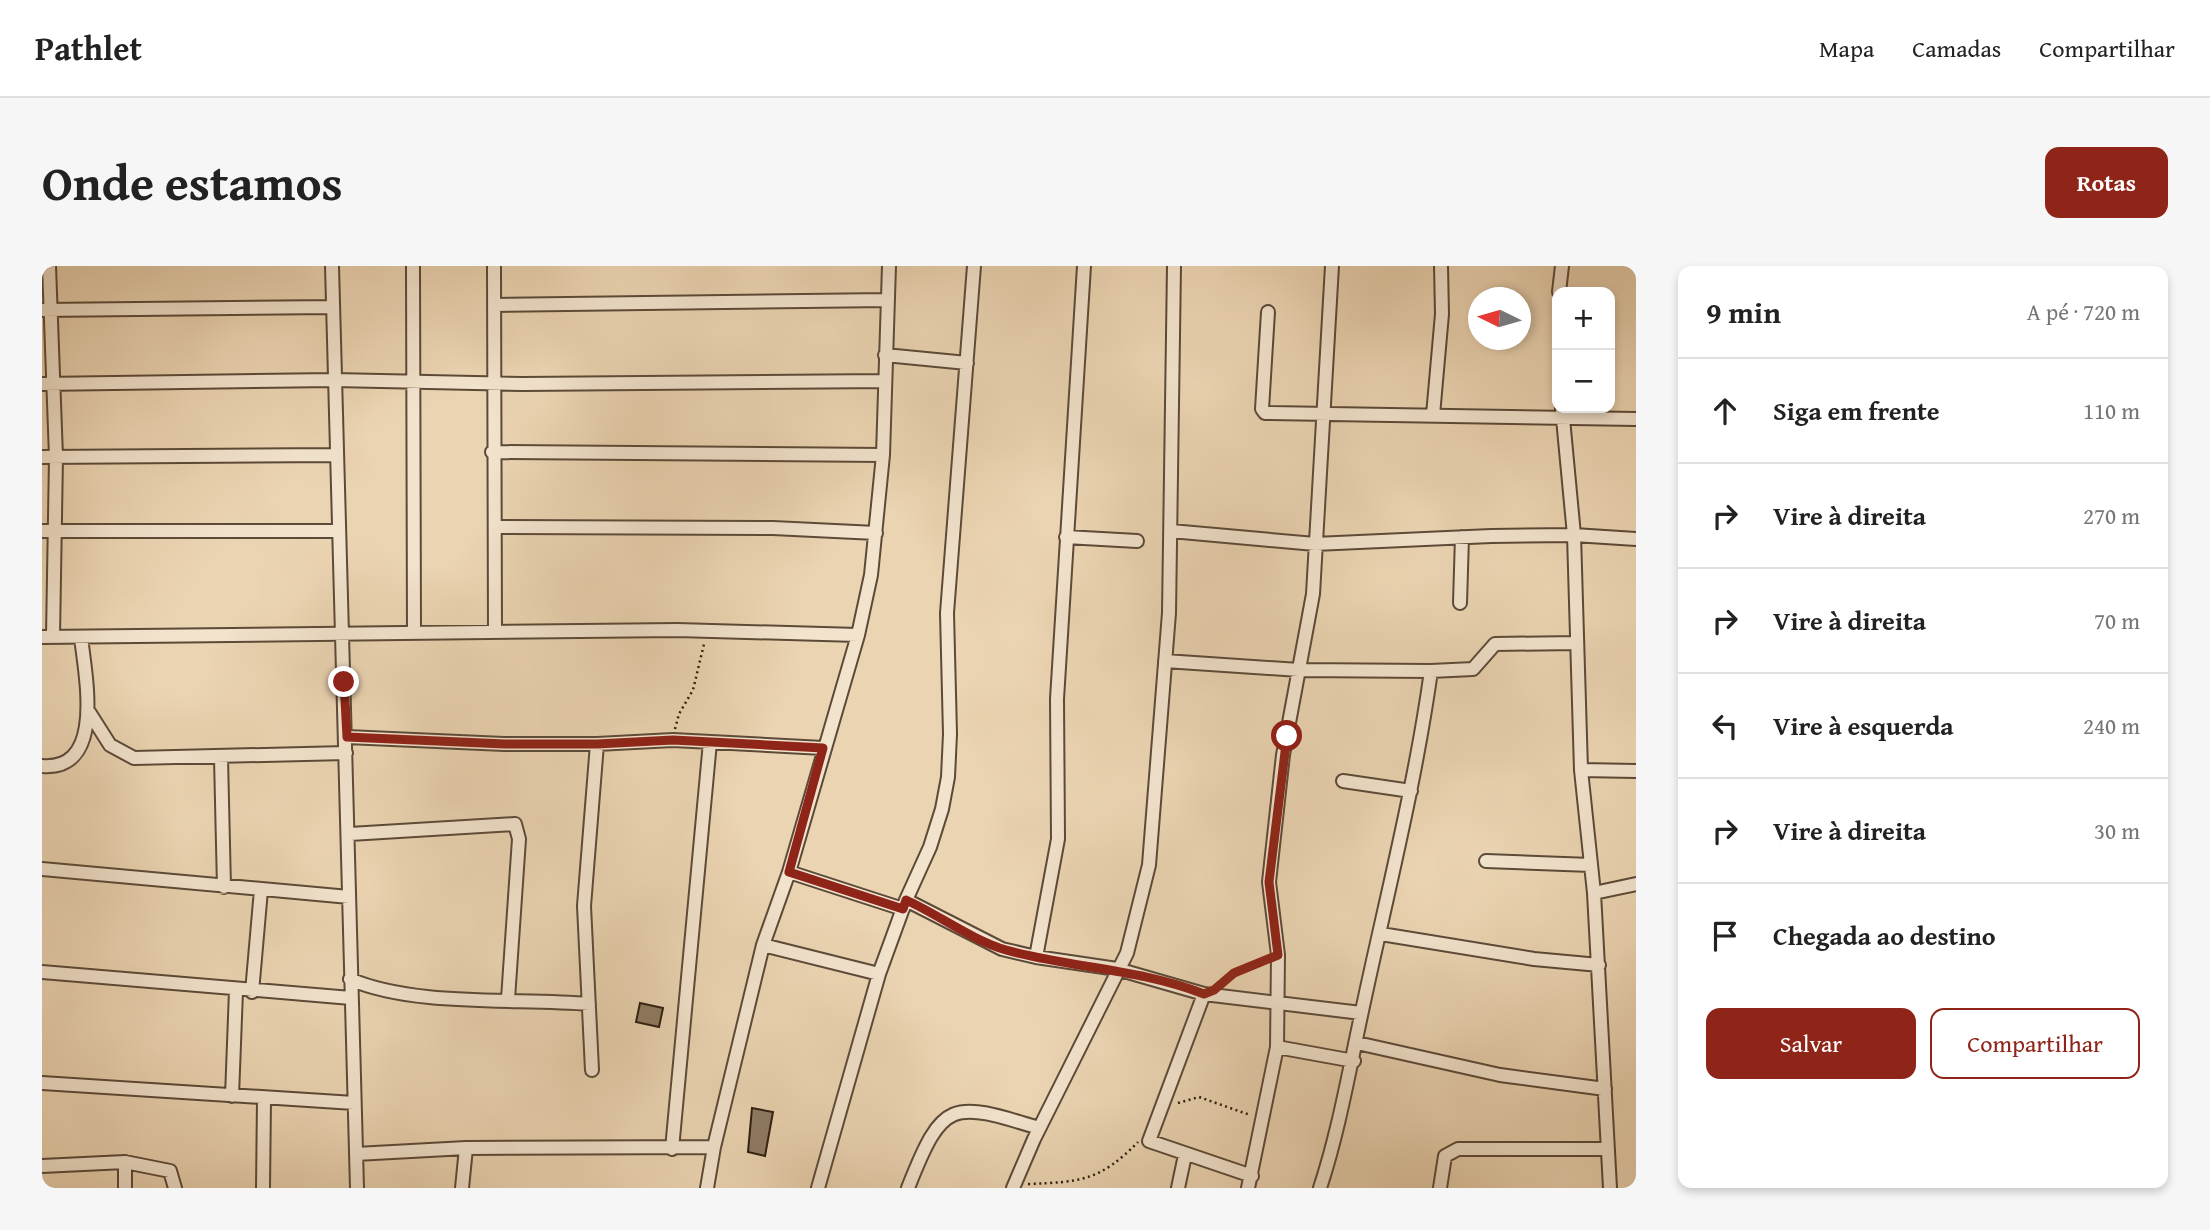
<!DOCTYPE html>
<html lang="pt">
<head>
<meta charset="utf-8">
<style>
  :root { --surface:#fff; --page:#f6f6f6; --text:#222; --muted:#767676; --line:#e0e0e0; --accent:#8f2418 }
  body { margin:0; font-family:"Gentium Book Plus",serif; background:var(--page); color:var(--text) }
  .controls { position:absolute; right:21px; top:21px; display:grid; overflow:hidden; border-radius:14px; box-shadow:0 4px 10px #0003 }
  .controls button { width:63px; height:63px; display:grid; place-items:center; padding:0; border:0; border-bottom:2px solid var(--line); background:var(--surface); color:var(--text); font:35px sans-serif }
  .compass { position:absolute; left:1426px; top:21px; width:63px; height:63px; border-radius:50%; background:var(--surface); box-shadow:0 4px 10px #0003; rotate:275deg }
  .stop { position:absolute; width:21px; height:21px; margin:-16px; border:5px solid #8f2418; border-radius:50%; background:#fff }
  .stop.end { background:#8f2418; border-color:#fff; box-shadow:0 2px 7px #0008 }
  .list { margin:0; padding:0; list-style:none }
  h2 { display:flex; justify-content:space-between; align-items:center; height:91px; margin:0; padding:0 28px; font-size:30px }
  h2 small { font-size:23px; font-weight:400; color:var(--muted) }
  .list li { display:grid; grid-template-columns:46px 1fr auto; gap:21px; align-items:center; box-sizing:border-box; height:105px; padding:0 28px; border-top:2px solid var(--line) }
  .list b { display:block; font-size:26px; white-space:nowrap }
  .list em { font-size:23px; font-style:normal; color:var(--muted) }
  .actions { display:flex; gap:14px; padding:21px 28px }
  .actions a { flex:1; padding:16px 0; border:2px solid var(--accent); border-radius:14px; text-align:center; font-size:24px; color:var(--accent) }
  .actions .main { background:var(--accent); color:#fff }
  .icon { flex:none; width:38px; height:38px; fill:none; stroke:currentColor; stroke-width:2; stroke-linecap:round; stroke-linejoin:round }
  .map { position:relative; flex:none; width:1594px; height:922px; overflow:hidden; border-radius:14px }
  header { display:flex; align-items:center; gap:42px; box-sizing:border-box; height:98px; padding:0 35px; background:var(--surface); border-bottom:2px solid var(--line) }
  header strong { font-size:33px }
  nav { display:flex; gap:38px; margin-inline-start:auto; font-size:24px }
  .intro { display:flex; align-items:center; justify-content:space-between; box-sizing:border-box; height:168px; padding:0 42px }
  h1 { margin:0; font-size:49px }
  .button { padding:18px 32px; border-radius:14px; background:var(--accent); color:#fff; font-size:24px; font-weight:700 }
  main { display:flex; gap:42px; padding:0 42px }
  aside { flex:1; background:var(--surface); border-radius:14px; box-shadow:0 4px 10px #0003 }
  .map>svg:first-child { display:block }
</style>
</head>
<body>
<header>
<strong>Pathlet</strong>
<nav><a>Mapa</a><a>Camadas</a><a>Compartilhar</a></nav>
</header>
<div class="intro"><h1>Onde estamos</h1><a class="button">Rotas</a></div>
<main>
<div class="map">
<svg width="1594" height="922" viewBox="0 0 1594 922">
  <rect width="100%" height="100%" fill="#ebd4b2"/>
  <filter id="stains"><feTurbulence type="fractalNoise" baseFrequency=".00286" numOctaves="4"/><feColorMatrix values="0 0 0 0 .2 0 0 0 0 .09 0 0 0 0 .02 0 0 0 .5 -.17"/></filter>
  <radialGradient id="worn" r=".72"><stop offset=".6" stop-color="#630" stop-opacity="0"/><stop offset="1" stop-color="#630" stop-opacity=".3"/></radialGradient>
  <path fill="#8f7c64" stroke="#2c1c0f" stroke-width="2" d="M598,737L621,742L617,761L594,756Z
    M710,842L731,846L723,890L706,886Z"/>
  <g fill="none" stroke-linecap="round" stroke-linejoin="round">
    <g stroke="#5c4a38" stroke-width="16">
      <path id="minor" d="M7,0L14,191L11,370
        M290,0L315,922
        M371,0L372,366
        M452,0L453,366
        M1517,26L1520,0
        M452,39L845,34
        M0,44L290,41
        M1226,46L1220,143L1223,147L1594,153
        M843,89L925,97
        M0,118L292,114L480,118L843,115
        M1520,142L1532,269L1539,504L1552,627L1568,922
        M1391,149L1400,48L1399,0
        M450,186L841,189
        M0,191L294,189
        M453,261L731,262L834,267
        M0,265H297
        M1129,265L1273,278L1449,270L1532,269L1594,273
        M1024,271L1095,275
        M1418,337L1420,271
        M0,371L635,364L816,369
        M1123,395L1257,404L1389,405
        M47,446L68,479L92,492L304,487
        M305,471L462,478H555L631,474L781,482
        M179,492L182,621
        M0,500C64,505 43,409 39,371
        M1539,504L1594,505
        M1301,515L1369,525
        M308,568L473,558L477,573L466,733
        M1444,595L1549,599
        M0,603L307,631
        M747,606L861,643
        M1552,627L1594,618
        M864,634L960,683L994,691L1075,703L1162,728L1319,747
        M1339,668L1492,693L1557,699
        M721,679L837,708
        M994,691L1016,573L1015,433L1042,0
        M0,706L309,732
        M308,713C371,741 476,732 547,738
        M210,726L219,624
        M1162,728L1107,875L1210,910
        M1315,777L1458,809L1563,823
        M1235,781L1312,795
        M550,804L542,640L555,478
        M0,817L312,837
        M190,830L194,725
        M630,883L668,476
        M314,888L424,882L672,881
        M0,900L83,896L128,905L133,922
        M83,922V896
        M221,922L222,833
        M420,922L424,882
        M665,922L672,881L721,679L747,606L816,369L829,309L841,189L847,0
        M776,922L837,708L864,634L888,581L900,543L906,511L908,468L905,347L932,0
        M866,922C901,833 909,835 997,862
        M971,922L992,873L1085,687L1107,599L1127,347L1132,0
        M1136,922L1143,889
        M1206,922L1235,781L1236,689L1227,616L1241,489L1271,328L1290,0
        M1278,922C1297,864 1307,805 1320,745C1344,632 1373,520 1389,405L1431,403L1453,378L1534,377
        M1398,922L1403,890L1416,883H1566"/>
    </g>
    <path stroke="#2c1c0f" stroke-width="2.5" stroke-dasharray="2 3.5" stroke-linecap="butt" d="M633,463L637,448L651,424L662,378
      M1179,718L1192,707L1222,695
      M1136,837L1157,831L1208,849
      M986,918C1038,916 1058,915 1096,876"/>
    <use href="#minor" stroke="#f2e3cd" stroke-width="12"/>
  </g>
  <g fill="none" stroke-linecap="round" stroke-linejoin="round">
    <path stroke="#8f2418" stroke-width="9" d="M302,416L305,471L463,478H555L631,474L781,482L747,606L861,643L864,634C897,649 930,674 964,684C1030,702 1098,703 1162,728L1172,724L1192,707L1236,689L1227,616L1245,470"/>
  </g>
  <rect width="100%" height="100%" filter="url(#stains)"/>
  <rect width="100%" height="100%" fill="url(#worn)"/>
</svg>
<div class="controls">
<button>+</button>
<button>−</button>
</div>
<svg class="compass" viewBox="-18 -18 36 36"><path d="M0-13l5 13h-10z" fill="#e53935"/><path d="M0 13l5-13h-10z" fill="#767676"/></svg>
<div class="stop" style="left:1245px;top:470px"></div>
<div class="stop end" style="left:302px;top:416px"></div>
</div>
<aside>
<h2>9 min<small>A pé · 720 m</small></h2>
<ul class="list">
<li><svg class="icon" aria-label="ahead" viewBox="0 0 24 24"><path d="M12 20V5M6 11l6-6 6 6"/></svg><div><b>Siga em frente</b></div><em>110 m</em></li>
<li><svg class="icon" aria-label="right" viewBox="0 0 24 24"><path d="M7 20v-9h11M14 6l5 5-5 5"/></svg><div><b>Vire à direita</b></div><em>270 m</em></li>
<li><svg class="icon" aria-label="right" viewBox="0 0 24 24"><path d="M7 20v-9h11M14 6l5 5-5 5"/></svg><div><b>Vire à direita</b></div><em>70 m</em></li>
<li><svg class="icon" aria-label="left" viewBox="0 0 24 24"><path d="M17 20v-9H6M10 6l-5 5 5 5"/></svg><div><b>Vire à esquerda</b></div><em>240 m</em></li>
<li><svg class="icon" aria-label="right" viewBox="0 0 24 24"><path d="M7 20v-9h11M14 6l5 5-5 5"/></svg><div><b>Vire à direita</b></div><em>30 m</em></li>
<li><svg class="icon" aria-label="arrive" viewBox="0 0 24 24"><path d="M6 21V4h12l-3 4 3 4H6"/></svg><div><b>Chegada ao destino</b></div></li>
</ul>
<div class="actions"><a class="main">Salvar</a><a>Compartilhar</a></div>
</aside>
</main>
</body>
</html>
